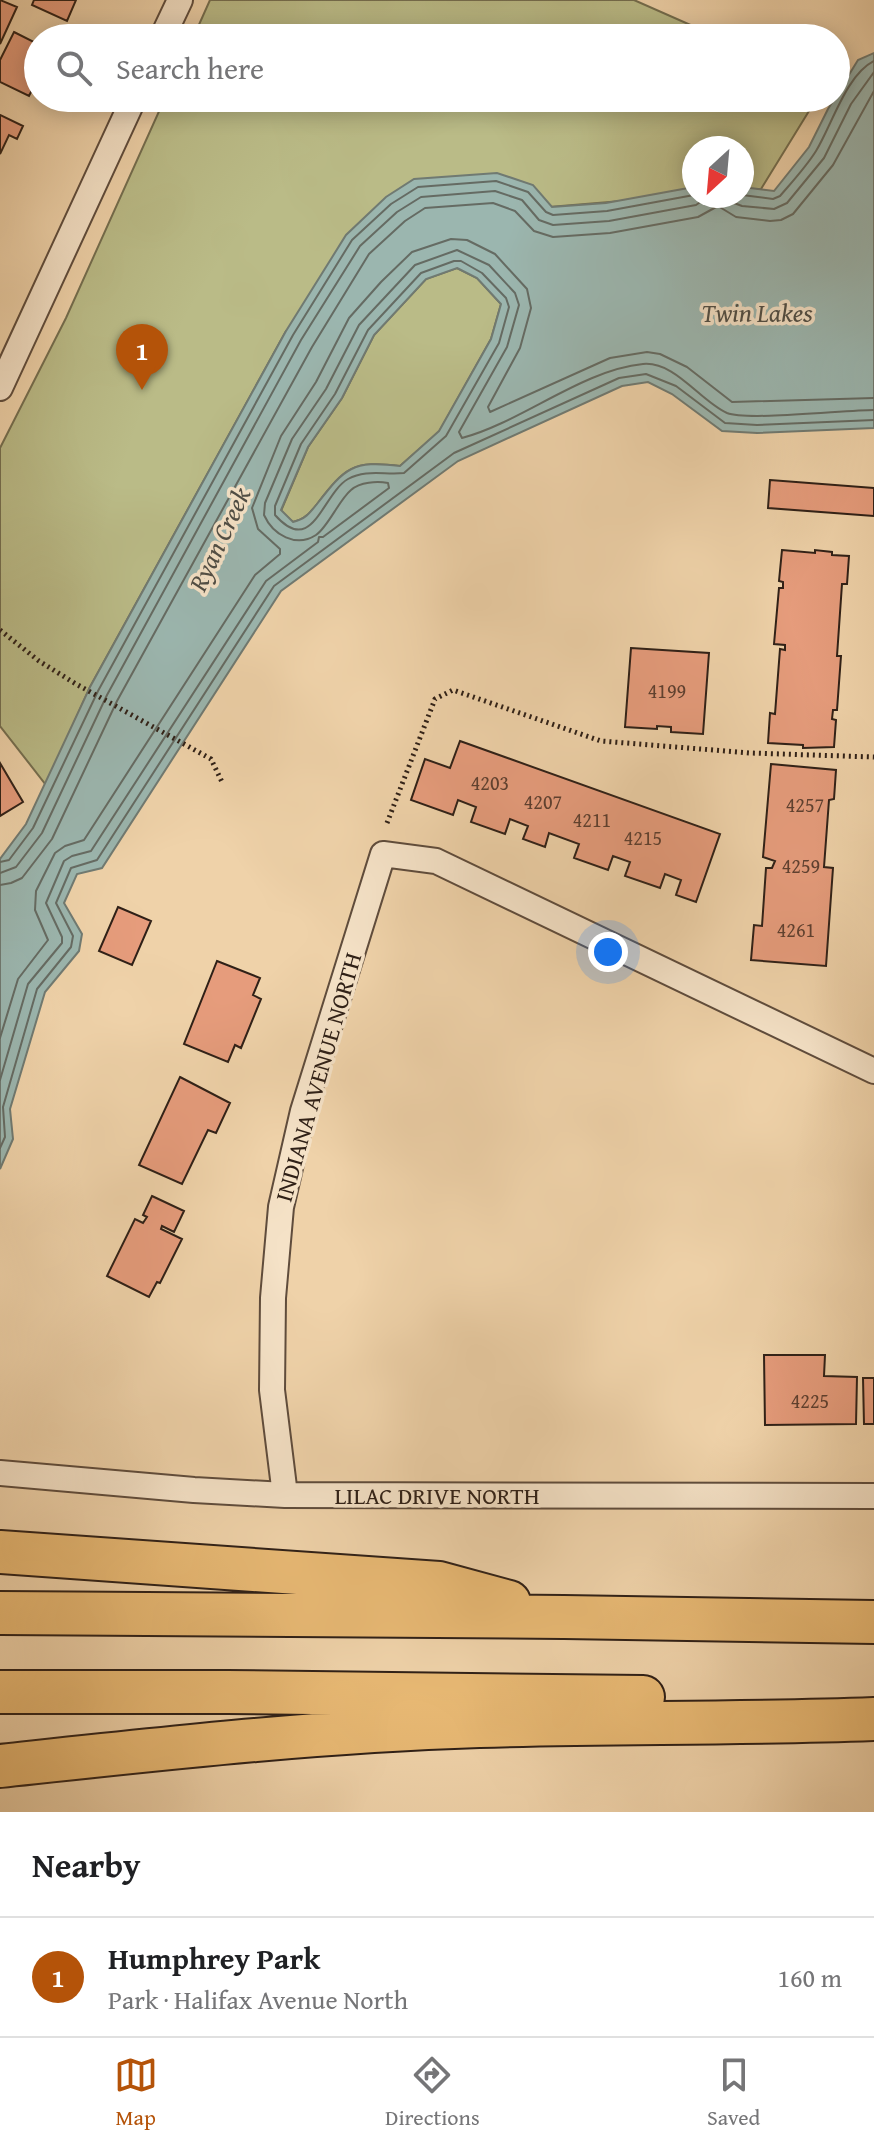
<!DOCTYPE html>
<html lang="en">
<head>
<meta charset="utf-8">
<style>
  :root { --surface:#fff; --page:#f6f6f6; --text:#202124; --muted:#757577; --line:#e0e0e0; --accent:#b45309 }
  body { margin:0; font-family:"Gentium Book Plus",serif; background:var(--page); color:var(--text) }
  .compass { position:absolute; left:682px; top:136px; width:72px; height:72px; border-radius:50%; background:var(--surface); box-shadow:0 4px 20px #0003; rotate:206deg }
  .you { position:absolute; left:608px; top:952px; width:28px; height:28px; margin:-20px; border:6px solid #fff; border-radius:50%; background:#1a73e8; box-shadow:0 0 0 12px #1a73e833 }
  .badge { display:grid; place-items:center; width:52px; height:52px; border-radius:50%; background:var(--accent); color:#fff; font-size:26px; font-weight:700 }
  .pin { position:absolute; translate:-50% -66px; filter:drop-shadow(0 2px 4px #0008) }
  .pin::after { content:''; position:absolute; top:42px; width:28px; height:24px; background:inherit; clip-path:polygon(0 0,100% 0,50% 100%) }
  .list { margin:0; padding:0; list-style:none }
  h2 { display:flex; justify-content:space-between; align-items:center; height:104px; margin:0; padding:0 32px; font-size:34px }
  h2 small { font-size:26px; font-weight:400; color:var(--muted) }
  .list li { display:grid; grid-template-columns:52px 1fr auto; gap:24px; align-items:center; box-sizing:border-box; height:120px; padding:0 32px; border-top:2px solid var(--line) }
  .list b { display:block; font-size:30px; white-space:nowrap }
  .list p { margin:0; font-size:26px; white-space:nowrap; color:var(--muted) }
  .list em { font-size:26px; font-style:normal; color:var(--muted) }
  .icon { flex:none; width:44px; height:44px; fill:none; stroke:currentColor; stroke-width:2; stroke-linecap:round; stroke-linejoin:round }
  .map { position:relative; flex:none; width:874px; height:1812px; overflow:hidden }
  .search { position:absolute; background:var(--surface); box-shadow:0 4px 20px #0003; left:24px; right:24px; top:24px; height:88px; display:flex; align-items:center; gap:20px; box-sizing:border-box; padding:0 28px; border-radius:44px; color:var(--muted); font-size:30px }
  .sheet { height:224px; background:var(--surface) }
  nav { display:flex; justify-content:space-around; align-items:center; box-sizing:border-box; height:112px; border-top:2px solid var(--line); background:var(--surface); font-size:22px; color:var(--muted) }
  nav a { display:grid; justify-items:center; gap:4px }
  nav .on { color:var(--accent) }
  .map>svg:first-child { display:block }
</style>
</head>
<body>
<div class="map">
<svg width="874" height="1812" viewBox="0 0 874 1812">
  <rect width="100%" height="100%" fill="#efd2a9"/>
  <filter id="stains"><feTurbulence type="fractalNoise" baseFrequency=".0025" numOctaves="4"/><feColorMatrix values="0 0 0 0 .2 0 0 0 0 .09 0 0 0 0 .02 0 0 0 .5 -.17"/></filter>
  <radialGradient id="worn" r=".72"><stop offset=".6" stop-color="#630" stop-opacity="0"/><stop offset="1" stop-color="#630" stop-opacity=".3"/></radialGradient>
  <path fill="#babb87" stroke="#746e4f" stroke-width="2" d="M210,0H634L720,38H193Z
    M165,98H817L761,189L742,191V148H694V195L537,208L286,331L90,687L46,785L0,726V448L66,318Z
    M457,268L477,278L501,304L491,339L439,432L400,466C353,460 345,468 317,504C309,514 305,519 293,522L281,511L308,447L342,398L374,335L426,279Z"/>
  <path fill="#9bb6af" stroke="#707a72" stroke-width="2" fill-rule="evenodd" d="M874,53V428L757,433L722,431L672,394L648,382L622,386L458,461L281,591L102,868L77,874L64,903L82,934L79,951L45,992L10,1109L13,1139L0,1169V859L26,824L90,687L286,331L346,235L386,197L414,179L497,173L533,185L552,207L606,203L694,187V196H742V187L774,191L809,147L828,109L858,60ZM457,268L477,278L501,304L491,339L439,431L400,466C352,460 345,468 317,504C309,514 305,519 293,522L281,510L308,447L342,398L374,335L426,279Z"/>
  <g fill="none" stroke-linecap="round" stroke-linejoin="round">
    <path stroke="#656b63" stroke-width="2" d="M742,195L773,199L780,196C792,182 806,167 816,151C832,125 846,75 874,61
      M727,196L734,203L742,206L774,209L787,203L824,158L851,104L874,72
      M454,261H461L482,273L506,298L509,307L499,343L446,436L404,473C384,475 366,469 348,479C322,494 313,558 275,515V506L301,444L335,394L368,330L421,273Z
      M0,862L9,860L33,828L98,691L293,335L352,240L391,204L418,187L496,181L528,192L546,212L553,215L607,211L694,195
      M0,873L16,867L42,833L107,695L301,340L360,246L397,212L421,197L495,191L522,200L539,220L553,225L609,221L696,205L709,196
      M0,885L11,883L22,878L52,839L117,701L312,347L369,254L405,221L425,208L493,203L515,211L534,231L553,237L610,233L698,217L718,206L736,217L770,221L781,220L793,214L833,165L874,91
      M0,1038L18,979L48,940L35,910L36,891L55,853L65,846L84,840L255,575L280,554V549L258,529L252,508L281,436L316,382L349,318L381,282L412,252L451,239L467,240L495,254L527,289L531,308L520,348L488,407L490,412L610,358L647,352L660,354L687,367L732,402L874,398
      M0,1080L28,984L62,943V937L46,903L64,861L72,856L91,851L266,581L318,542L319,537H323L389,488L388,483C377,481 360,482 351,490C339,500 328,527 316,535C296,548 273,535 264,515L265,503L292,439L326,389L359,325L415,265L457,250L489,265L515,293L519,305L507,347L459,432L462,438C522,422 582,370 643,364C675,361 700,401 727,413C748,421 845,410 874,410
      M0,1148L5,1137L3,1107L37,989L71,947L73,936L56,903L71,868L97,860L274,586L454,453L619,378L646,374L676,386L725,423L757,425L874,420"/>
  </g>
  <path fill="#e69c7c" stroke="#2f2017" stroke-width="2" d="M0,0L17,7L0,44Z
    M34,0H76L67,21L32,5Z
    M14,32L38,44V78L29,96L0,82V60Z
    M0,115L23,126L17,139L9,135L0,154Z
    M770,480L874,488V516L768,508Z
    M782,550L815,553V550L832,552V555L849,556L847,584H842L837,656H841L837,710H833L832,719L836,720L834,747L803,748V745L768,743L770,713L775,714L780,649L785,650V645L774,644L779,588H783V582L779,581Z
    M631,648L709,653L703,734L671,732V727L657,726V729L625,727Z
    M460,741L720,834L696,902L676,895L681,880L665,874L660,888L625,876L630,862L613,856L608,870L574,858L579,844L549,833L545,847L523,839L528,826L510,819L505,834L471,822L476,807L458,800L453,815L411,800L425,759L450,768Z
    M0,763L23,802L0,816Z
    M771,764L836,770L834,799L829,800L824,867L833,868L826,966L751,960L754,925L762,926L766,868H772L775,861L763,857Z
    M118,907L151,921L132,965L99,951Z
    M217,961L260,978L253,995L261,999L241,1048L235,1045L228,1062L184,1044Z
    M180,1077L230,1103L216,1133L208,1130L182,1184L139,1165Z
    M152,1196L184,1211L174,1232L162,1226L161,1229L182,1239L160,1283L157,1282L149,1297L107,1276L135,1219L143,1223L147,1217L143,1215Z
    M764,1355H825L824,1376L857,1377L856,1424L765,1425Z
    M863,1378H874V1424H864Z"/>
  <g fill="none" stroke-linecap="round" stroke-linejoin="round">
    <g stroke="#5f4c3c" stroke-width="28">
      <path id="street" d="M162,38L180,0
        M0,388L134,98
        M0,1473L194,1490L285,1495L874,1496
        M285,1495L272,1390L273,1298L281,1207L303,1111L383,854L436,861L874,1071"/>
    </g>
    <g stroke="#2f2017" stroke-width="46">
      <path id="highway" d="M0,1552L439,1583L509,1602
        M0,1613L564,1617L874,1622
        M0,1692H227L643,1697
        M0,1766C159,1749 318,1731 479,1726C610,1722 742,1724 874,1719"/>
    </g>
    <path stroke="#2f2017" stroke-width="5" stroke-dasharray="2 4" stroke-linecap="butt" d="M0,630L39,661L76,684L211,759L223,784
      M387,823L435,699L453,690L601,741L750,753L874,757"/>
    <use href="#street" stroke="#f5e2c7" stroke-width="24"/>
    <use href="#highway" stroke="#e8b974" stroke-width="42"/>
  </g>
  <g text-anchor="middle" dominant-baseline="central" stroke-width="7" stroke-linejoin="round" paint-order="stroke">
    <g font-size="20" fill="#5d3f30">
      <text x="667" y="690">4199</text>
      <text x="490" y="782">4203</text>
      <text x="543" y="801">4207</text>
      <text x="805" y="804">4257</text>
      <text x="592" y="819">4211</text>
      <text x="643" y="837">4215</text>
      <text x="801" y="865">4259</text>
      <text x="796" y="929">4261</text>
      <text x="810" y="1400">4225</text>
    </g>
    <g font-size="24" fill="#2f2017" stroke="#f5e2c7">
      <text transform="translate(318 1077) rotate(-74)">INDIANA AVENUE NORTH</text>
      <text x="437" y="1495">LILAC DRIVE NORTH</text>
    </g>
    <g font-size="26" font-style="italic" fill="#4f4d45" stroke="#f5e2c7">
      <text x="757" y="312">Twin Lakes</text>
      <text transform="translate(219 539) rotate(-65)">Ryan Creek</text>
    </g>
  </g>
  <rect width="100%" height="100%" filter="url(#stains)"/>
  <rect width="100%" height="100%" fill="url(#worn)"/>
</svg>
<svg class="compass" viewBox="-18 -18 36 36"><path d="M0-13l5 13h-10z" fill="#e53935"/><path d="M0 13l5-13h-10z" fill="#757577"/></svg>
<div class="you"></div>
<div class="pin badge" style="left:142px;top:390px">1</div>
<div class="search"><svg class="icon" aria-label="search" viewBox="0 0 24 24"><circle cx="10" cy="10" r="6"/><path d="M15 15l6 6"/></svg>Search here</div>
</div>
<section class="sheet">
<h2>Nearby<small></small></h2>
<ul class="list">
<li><span class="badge">1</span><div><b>Humphrey Park</b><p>Park · Halifax Avenue North</p></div><em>160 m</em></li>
</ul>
</section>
<nav>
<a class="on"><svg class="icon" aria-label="map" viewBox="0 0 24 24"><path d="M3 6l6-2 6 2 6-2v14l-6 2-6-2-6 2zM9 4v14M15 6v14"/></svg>Map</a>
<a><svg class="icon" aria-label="directions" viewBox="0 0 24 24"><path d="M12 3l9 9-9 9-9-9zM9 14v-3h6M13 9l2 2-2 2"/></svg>Directions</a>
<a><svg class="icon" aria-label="saved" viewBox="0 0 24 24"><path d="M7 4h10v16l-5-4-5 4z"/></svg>Saved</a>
</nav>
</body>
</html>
